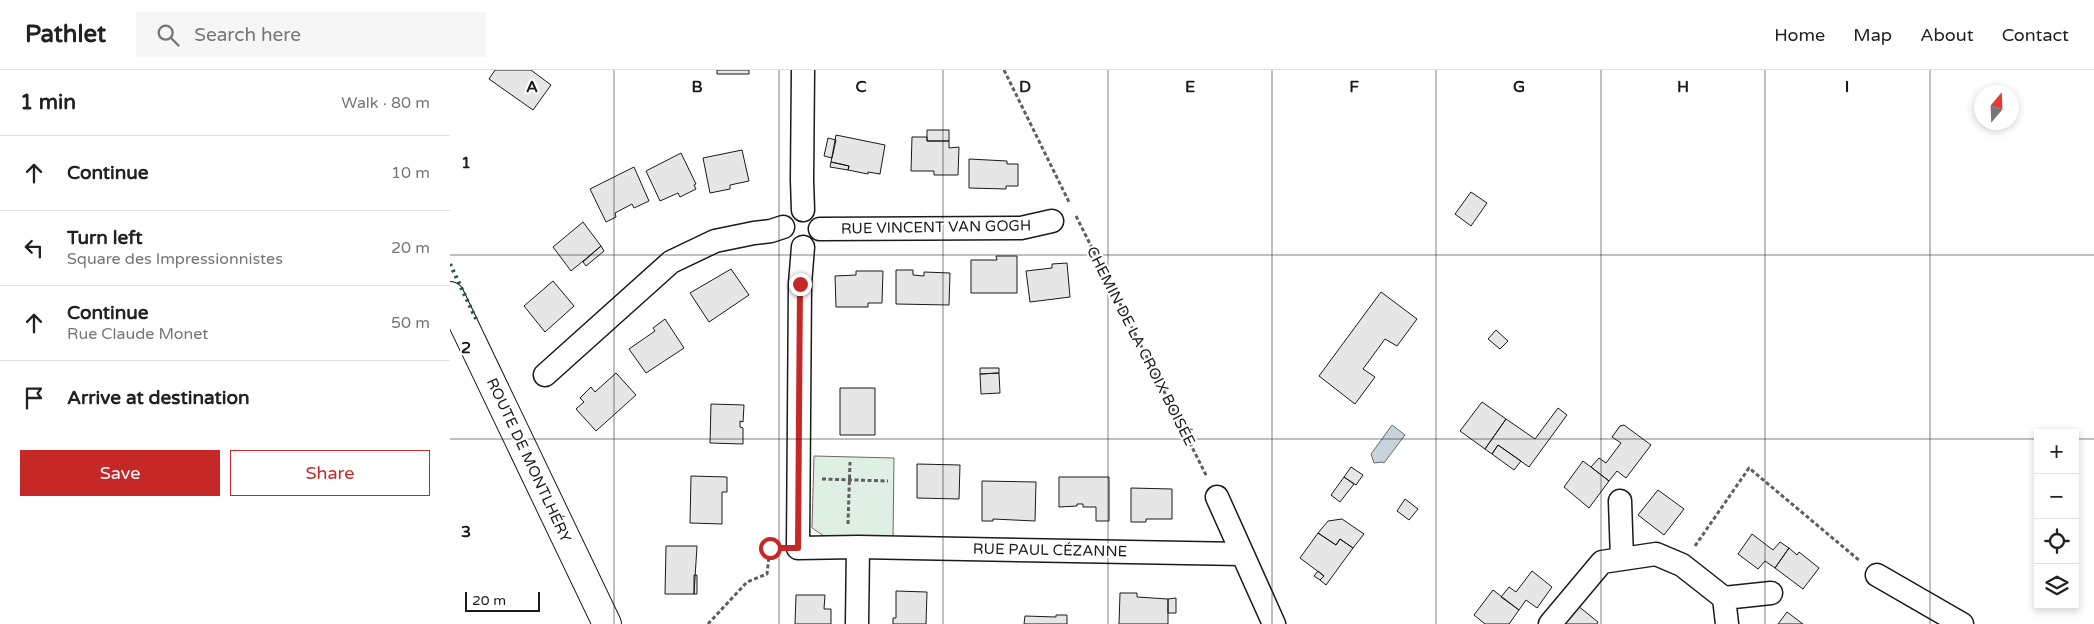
<!DOCTYPE html>
<html lang="en">
<head>
<meta charset="utf-8">
<style>
  :root { --surface:#fff; --page:#f6f6f6; --text:#222; --muted:#767676; --line:#e0e0e0; --accent:#c62828 }
  body { margin:0; font-family:"Varela Round",sans-serif; background:var(--page); color:var(--text) }
  .controls { position:absolute; right:15px; bottom:15px; display:grid; overflow:hidden; border-radius:0px; box-shadow:0 2px 8px #0003 }
  .controls button { width:45px; height:45px; display:grid; place-items:center; padding:0; border:0; border-bottom:1px solid var(--line); background:var(--surface); color:var(--text); font:25px sans-serif }
  .compass { position:absolute; left:1524px; top:15px; width:45px; height:45px; border-radius:50%; background:var(--surface); box-shadow:0 2px 8px #0003; rotate:19deg }
  .scale { position:absolute; left:15px; bottom:12px; width:75px; box-sizing:border-box; padding-left:5px; border:2px solid #1a1a1a; border-top:0; font-size:14px; line-height:18px; white-space:nowrap; color:#1a1a1a; -webkit-text-stroke:4px #fff; paint-order:stroke }
  .stop { position:absolute; width:15px; height:15px; margin:-11px; border:4px solid #c62828; border-radius:50%; background:#fff }
  .stop.end { background:#c62828; border-color:#fff; box-shadow:0 1px 5px #0008 }
  .list { margin:0; padding:0; list-style:none }
  h2 { display:flex; justify-content:space-between; align-items:center; height:65px; margin:0; padding:0 20px; font-size:21px }
  h2 small { font-size:16px; font-weight:400; color:var(--muted) }
  .list li { display:grid; grid-template-columns:32px 1fr auto; gap:15px; align-items:center; box-sizing:border-box; height:75px; padding:0 20px; border-top:1px solid var(--line) }
  .list b { display:block; font-size:19px; white-space:nowrap }
  .list p { margin:0; font-size:16px; white-space:nowrap; color:var(--muted) }
  .list em { font-size:16px; font-style:normal; color:var(--muted) }
  .actions { display:flex; gap:10px; padding:15px 20px }
  .actions a { flex:1; padding:11px 0; border:1px solid var(--accent); border-radius:0px; text-align:center; font-size:18px; color:var(--accent) }
  .actions .main { background:var(--accent); color:#fff }
  .icon { flex:none; width:28px; height:28px; fill:none; stroke:currentColor; stroke-width:2; stroke-linecap:round; stroke-linejoin:round }
  .map { position:relative; flex:none; width:1644px; height:554px; overflow:hidden }
  header { display:flex; align-items:center; gap:30px; box-sizing:border-box; height:70px; padding:0 25px; background:var(--surface); border-bottom:1px solid var(--line) }
  header strong { font-size:24px }
  nav { display:flex; gap:28px; margin-inline-start:auto; font-size:18px }
  .search { width:350px; height:45px; background:var(--page); display:flex; align-items:center; gap:12px; box-sizing:border-box; padding:0 18px; border-radius:0px; color:var(--muted); font-size:19px }
  main { display:flex }
  aside { flex:1; background:var(--surface) }
  .map>svg:first-child { display:block }
</style>
</head>
<body>
<header>
<strong>Pathlet</strong>
<div class="search"><svg class="icon" aria-label="search" viewBox="0 0 24 24"><circle cx="10" cy="10" r="6"/><path d="M15 15l6 6"/></svg>Search here</div>
<nav><a>Home</a><a>Map</a><a>About</a><a>Contact</a></nav>
</header>
<main>
<aside>
<h2>1 min<small>Walk · 80 m</small></h2>
<ul class="list">
<li><svg class="icon" aria-label="ahead" viewBox="0 0 24 24"><path d="M12 20V5M6 11l6-6 6 6"/></svg><div><b>Continue</b></div><em>10 m</em></li>
<li><svg class="icon" aria-label="left" viewBox="0 0 24 24"><path d="M17 20v-9H6M10 6l-5 5 5 5"/></svg><div><b>Turn left</b><p>Square des Impressionnistes</p></div><em>20 m</em></li>
<li><svg class="icon" aria-label="ahead" viewBox="0 0 24 24"><path d="M12 20V5M6 11l6-6 6 6"/></svg><div><b>Continue</b><p>Rue Claude Monet</p></div><em>50 m</em></li>
<li><svg class="icon" aria-label="arrive" viewBox="0 0 24 24"><path d="M6 21V4h12l-3 4 3 4H6"/></svg><div><b>Arrive at destination</b></div></li>
</ul>
<div class="actions"><a class="main">Save</a><a>Share</a></div>
</aside>
<div class="map">
<svg width="1644" height="554" viewBox="0 0 1644 554">
  <rect width="100%" height="100%" fill="#fff"/>
  <path fill="#e0efe3" stroke="#6a6a6a" d="M364,386L444,388L443,469L377,468L362,458Z"/>
  <path fill="#c6d2dc" stroke="#6a6a6a" d="M942,355L955,365L934,393L932,392L924,393L921,384Z"/>
  <path fill="#e6e6e6" stroke="#1a1a1a" d="M45,0H81L101,15L83,40L39,9Z
    M267,0H299V4H267Z
    M477,60H499V71H477Z
    M386,65L435,75L430,104L418,102V104L398,100L399,96L381,92Z
    M462,67H477V71H499V78L509,77L508,105H484V101H461Z
    M378,68L386,70L382,88L374,86Z
    M292,80L299,111L280,115V119L260,123L253,88Z
    M231,83L246,114L244,115L246,119L230,127L228,123L210,131L196,101Z
    M519,89L557,91V94H568V116H556V119L519,118Z
    M381,92L399,96L398,100L380,97Z
    M184,97L199,131L184,138L182,134L165,143L166,147L156,152L140,119Z
    M1021,122L1037,133L1021,156L1005,144Z
    M133,152L151,176L121,201L103,177Z
    M151,176L154,181L136,196L133,192Z
    M546,186H567V223H521V190H547Z
    M617,193L620,227L580,232L576,201L602,198V194Z
    M281,199L299,225L259,252L240,223Z
    M446,200H463V205L474,206V202L500,203L499,235L446,234Z
    M406,201H433L432,233H418V237H386L385,206L406,205Z
    M103,211L124,236L95,262L74,236Z
    M931,222L967,249L947,276L935,269L913,299L925,307L905,334L869,306Z
    M215,249L234,278L196,303L179,279L205,261L203,258Z
    M1046,260L1058,271L1050,279L1038,269Z
    M530,298H549V303L530,304Z
    M166,303L186,325L146,361L126,339L134,332L130,328L141,317L145,322Z
    M549,303L550,323L531,324L530,304Z
    M390,318H425V365H390Z
    M1032,332L1056,349L1035,379L1010,361Z
    M261,334L294,335L293,352L290,351V357L293,358V374L260,373Z
    M1108,338L1117,345L1079,397L1048,375L1042,384L1035,379L1056,349L1085,369Z
    M1174,355L1201,375L1176,408L1167,401L1159,411L1141,397L1149,388L1156,393L1171,373L1162,367L1170,356Z
    M1048,375L1071,391L1064,400L1042,384Z
    M1133,391L1159,411L1139,438L1114,417Z
    M467,394L510,395L509,429L467,428Z
    M901,397L913,405L906,415L894,407Z
    M241,406L277,407V422H272V454L240,453Z
    M609,407H659V451H646V437H633V434H627V436L609,437Z
    M894,407L904,414L890,432L881,425Z
    M532,411L586,412L585,451L543,449V451H532Z
    M681,418L722,419V449H696V452H681Z
    M1208,420L1234,439L1214,465L1188,445Z
    M955,429L968,439L959,450L947,441Z
    M892,449L914,464L903,478L890,469L886,475L868,463L878,451Z
    M868,463L886,475L890,469L903,478L876,515L870,510L874,506L850,488Z
    M1302,464L1323,480L1330,472L1339,478L1325,498L1315,491L1308,499L1288,484Z
    M216,476H247L244,524H215Z
    M1339,478L1347,485L1349,482L1369,498L1353,519L1325,498Z
    M868,501L874,506L870,510L864,506Z
    M1082,501L1102,517L1087,538L1076,530L1069,540L1051,527L1059,517L1066,522Z
    M244,505H247V524H244Z
    M1043,520L1069,540L1059,554H1035L1024,545Z
    M446,521L477,522L476,554H443V548H446Z
    M670,523H687V527L718,529V554H669Z
    M346,525H375L374,539H381V554H345Z
    M726,528V543H718V529Z
    M1128,536L1148,552L1147,554H1114Z
    M1337,542L1353,554H1328Z
    M606,545H617V554H574L575,546L606,547Z"/>
  <g fill="none" stroke-linecap="round" stroke-linejoin="round">
    <g stroke="#1a1a1a" stroke-width="25">
      <path id="street" d="M353,0L352,110L353,140
        M370,159L571,158L602,151
        M353,177L350,214L348,478L408,477L792,484
        M95,305L221,192L265,171L304,163L321,161L333,157
        M767,427L824,554
        M1170,431L1172,489
        M1427,505L1512,554
        M1274,528L1321,523
        M407,554L408,477
        M1100,554L1152,492L1206,484L1232,495L1274,528L1277,554"/>
    </g>
    <g stroke="#1a1a1a" stroke-width="30">
      <path id="secondary" d="M0,226L157,554"/>
    </g>
    <path stroke="#5f5f5f" stroke-width="3" stroke-dasharray="4 2.5" stroke-linecap="butt" d="M554,0L620,134
      M626,146L757,407
      M372,409L438,411
      M398,454L400,392
      M1245,476L1299,398L1410,491
      M258,554L297,512L317,504L320,478H325"/>
    <use href="#street" stroke="#fff" stroke-width="22"/>
    <use href="#secondary" stroke="#fff" stroke-width="28"/>
    <path stroke="#2b5a34" stroke-width="4" stroke-dasharray="2.5 4" stroke-linecap="butt" d="M0,194L26,249"/>
  </g>
  <g fill="none" stroke-linecap="round" stroke-linejoin="round">
    <path stroke="#c62828" stroke-width="6" d="M320,478H348L350,214"/>
  </g>
  <path fill="none" stroke="#1a1a1a" stroke-width="1" stroke-opacity="0.55" d="M164,0V554M329,0V554M493,0V554M658,0V554M822,0V554M986,0V554M1151,0V554M1315,0V554M1480,0V554M0,185H1644M0,369H1588M1625,369H1644"/>
  <g text-anchor="middle" dominant-baseline="central" stroke-width="4" stroke-linejoin="round" paint-order="stroke">
    <g font-size="15" fill="#1a1a1a" stroke="#fff">
      <text transform="translate(486 157) rotate(-1)">RUE VINCENT VAN GOGH</text>
      <text transform="translate(691 276) rotate(63)">CHEMIN DE LA CROIX BOISÉE</text>
      <text transform="translate(79 390) rotate(65)">ROUTE DE MONTLHÉRY</text>
      <text transform="translate(600 480) rotate(1)">RUE PAUL CÉZANNE</text>
    </g>
  </g>
  <g font-size="16" text-anchor="middle" font-weight="bold" fill="#1a1a1a" stroke="#fff" stroke-width="4" stroke-linejoin="round" paint-order="stroke">
    <text x="82" y="22">A</text>
    <text x="247" y="22">B</text>
    <text x="411" y="22">C</text>
    <text x="575" y="22">D</text>
    <text x="740" y="22">E</text>
    <text x="904" y="22">F</text>
    <text x="1069" y="22">G</text>
    <text x="1233" y="22">H</text>
    <text x="1397" y="22">I</text>
    <text x="16" y="98">1</text>
    <text x="16" y="283">2</text>
    <text x="16" y="467">3</text>
  </g>
</svg>
<div class="controls">
<button>+</button>
<button>−</button>
<button><svg class="icon" aria-label="locate" viewBox="0 0 24 24"><circle cx="12" cy="12" r="6"/><path d="M12 2v4M12 18v4M2 12h4M18 12h4"/></svg></button>
<button><svg class="icon" aria-label="layers" viewBox="0 0 24 24"><path d="M12 4l9 5-9 5-9-5zM3 14l9 5 9-5"/></svg></button>
</div>
<svg class="compass" viewBox="-18 -18 36 36"><path d="M0-13l5 13h-10z" fill="#e53935"/><path d="M0 13l5-13h-10z" fill="#767676"/></svg>
<div class="scale">20 m</div>
<div class="stop" style="left:320px;top:478px"></div>
<div class="stop end" style="left:350px;top:214px"></div>
</div>
</main>
</body>
</html>
